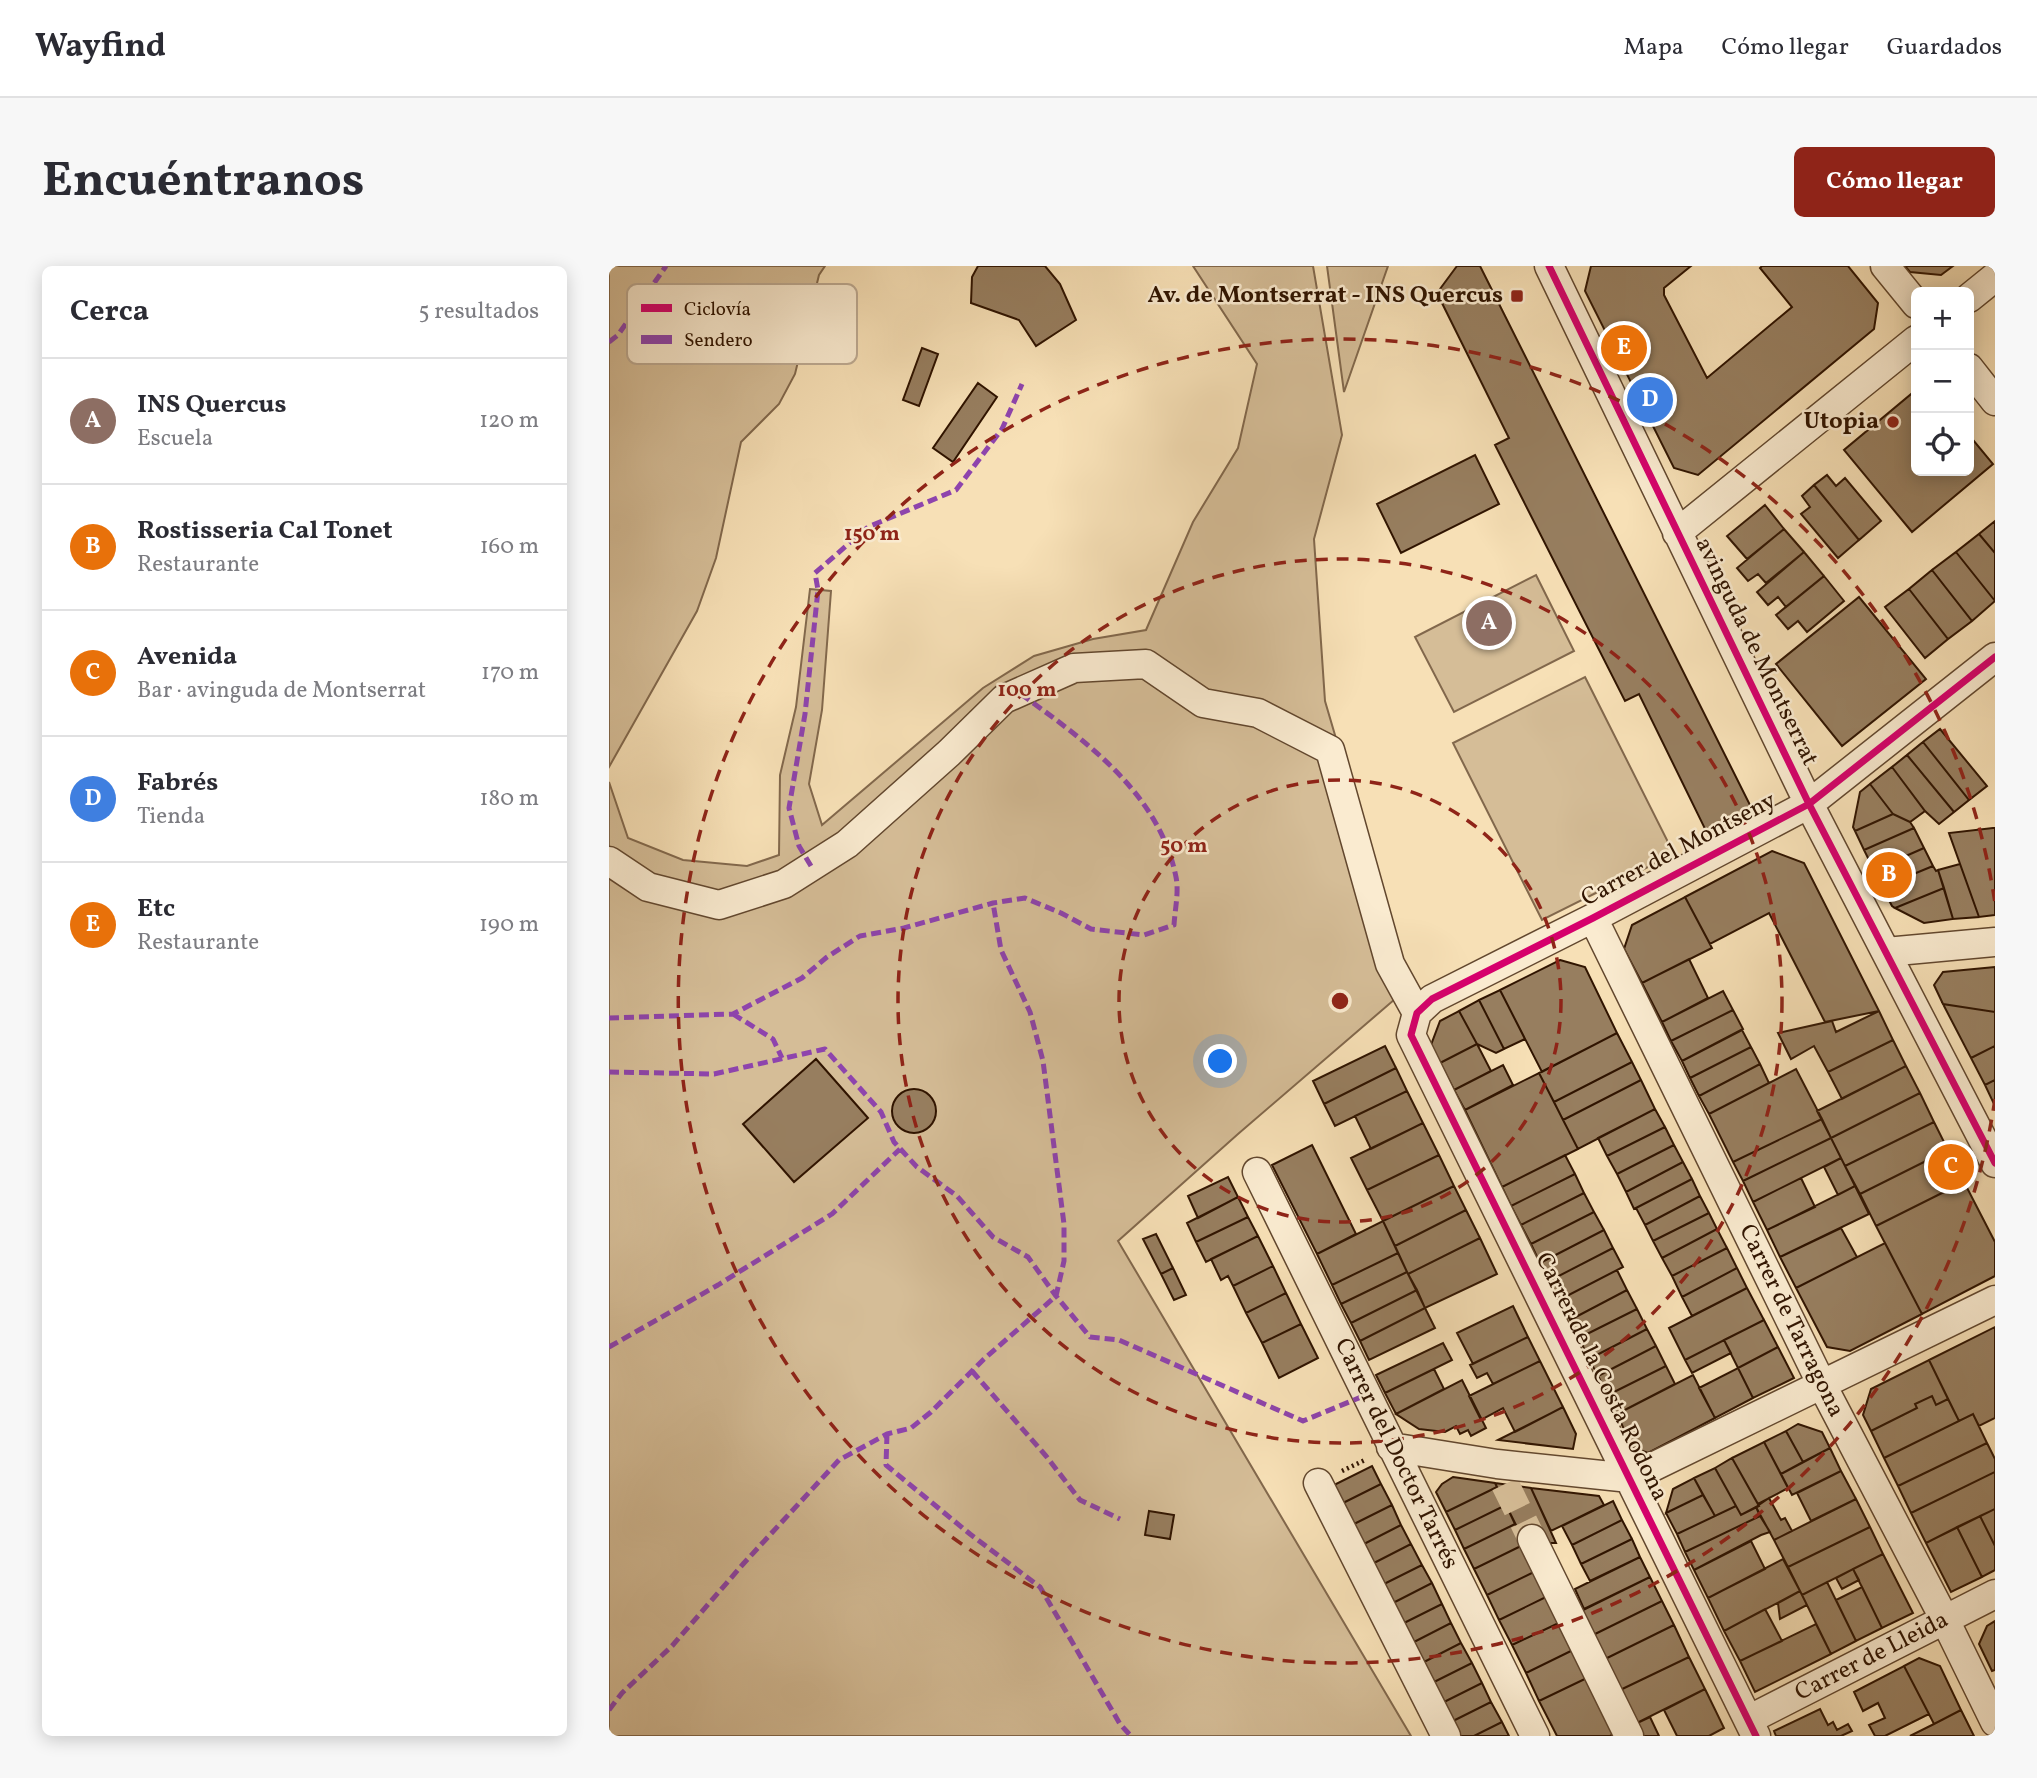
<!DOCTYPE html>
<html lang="es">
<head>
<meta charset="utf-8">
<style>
  :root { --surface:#fff; --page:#f7f7f7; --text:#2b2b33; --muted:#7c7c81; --line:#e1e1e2; --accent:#8f2418 }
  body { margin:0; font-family:Vollkorn,serif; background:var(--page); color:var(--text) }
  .controls { position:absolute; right:21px; top:21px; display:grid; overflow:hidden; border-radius:10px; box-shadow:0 4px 18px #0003 }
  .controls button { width:63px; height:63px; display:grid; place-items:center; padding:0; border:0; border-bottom:2px solid var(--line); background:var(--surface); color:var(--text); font:35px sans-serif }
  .you { position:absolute; left:612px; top:796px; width:24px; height:24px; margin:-18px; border:5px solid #fff; border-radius:50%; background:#1a73e8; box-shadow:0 0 0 10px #1a73e833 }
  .badge { display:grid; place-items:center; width:46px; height:46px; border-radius:50%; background:var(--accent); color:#fff; font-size:23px; font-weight:700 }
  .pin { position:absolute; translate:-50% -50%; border:4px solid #fff; box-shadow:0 2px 7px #0006 }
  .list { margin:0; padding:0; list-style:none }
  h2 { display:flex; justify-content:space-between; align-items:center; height:91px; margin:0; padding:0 28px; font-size:30px }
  h2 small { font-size:23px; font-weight:400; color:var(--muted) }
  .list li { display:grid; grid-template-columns:46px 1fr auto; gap:21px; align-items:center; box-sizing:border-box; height:126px; padding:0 28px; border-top:2px solid var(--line) }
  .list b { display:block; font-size:26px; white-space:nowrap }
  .list p { margin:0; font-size:23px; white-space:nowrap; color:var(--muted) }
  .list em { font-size:23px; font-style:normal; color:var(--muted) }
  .icon { flex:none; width:38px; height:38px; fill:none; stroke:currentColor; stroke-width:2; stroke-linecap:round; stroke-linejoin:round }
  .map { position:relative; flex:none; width:1386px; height:1470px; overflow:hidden; border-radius:10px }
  header { display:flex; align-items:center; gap:42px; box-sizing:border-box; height:98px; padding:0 35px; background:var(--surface); border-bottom:2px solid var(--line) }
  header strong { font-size:33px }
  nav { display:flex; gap:38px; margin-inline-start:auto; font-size:24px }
  .intro { display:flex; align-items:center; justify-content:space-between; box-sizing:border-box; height:168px; padding:0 42px }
  h1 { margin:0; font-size:49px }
  .button { padding:18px 32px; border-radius:10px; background:var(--accent); color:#fff; font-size:24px; font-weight:700 }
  main { display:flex; gap:42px; padding:0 42px }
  aside { flex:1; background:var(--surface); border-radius:10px; box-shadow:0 4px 18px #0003 }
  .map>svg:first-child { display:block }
</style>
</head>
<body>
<header>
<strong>Wayfind</strong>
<nav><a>Mapa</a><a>Cómo llegar</a><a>Guardados</a></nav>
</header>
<div class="intro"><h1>Encuéntranos</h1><a class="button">Cómo llegar</a></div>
<main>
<aside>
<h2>Cerca<small>5 resultados</small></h2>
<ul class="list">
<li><span class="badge" style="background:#8d6e63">A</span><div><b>INS Quercus</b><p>Escuela</p></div><em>120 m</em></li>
<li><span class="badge" style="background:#e8710a">B</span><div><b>Rostisseria Cal Tonet</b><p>Restaurante</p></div><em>160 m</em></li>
<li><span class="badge" style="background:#e8710a">C</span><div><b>Avenida</b><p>Bar · avinguda de Montserrat</p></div><em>170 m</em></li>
<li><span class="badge" style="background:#3f7fe0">D</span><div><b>Fabrés</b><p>Tienda</p></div><em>180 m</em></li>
<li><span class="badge" style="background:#e8710a">E</span><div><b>Etc</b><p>Restaurante</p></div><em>190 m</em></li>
</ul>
</aside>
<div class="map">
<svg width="1386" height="1470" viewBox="0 0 1386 1470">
  <rect width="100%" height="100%" fill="#f7e0b6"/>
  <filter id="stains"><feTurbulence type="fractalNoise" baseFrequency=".00286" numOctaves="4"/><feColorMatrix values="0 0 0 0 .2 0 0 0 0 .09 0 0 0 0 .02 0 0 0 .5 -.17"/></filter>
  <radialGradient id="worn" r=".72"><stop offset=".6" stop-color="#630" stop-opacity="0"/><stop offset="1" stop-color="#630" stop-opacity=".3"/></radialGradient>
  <path fill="#d5bd97" stroke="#82684c" stroke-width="2" d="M0,0H216L210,9L186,108L170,138L132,176L107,292L88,345L0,501Z
    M584,0H704L733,169L705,273L716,435L800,721L629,868L509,975L802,1470H0V516L19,572L74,594L138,600L170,589L171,509L187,441L201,323L222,325L213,444L200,518L213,559L374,422L425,390L484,373L537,364L584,256L629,182L648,98Z
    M718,0H779L735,126Z
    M927,309L965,385L845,446L806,371Z
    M976,411L1065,588L933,654L844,477Z"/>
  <path fill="#977e5f" stroke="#301400" stroke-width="2" d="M369,0H436L451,18L467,54L427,80L410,54L362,37L363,11Z
    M848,0H871L1145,547L1100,571L1030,428L1016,435L886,179L900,172L828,27Z
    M982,0H1082L1055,22V29L1098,112L1183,41L1151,2L1153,0H1239L1269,37L1265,63L1089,209L1065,202L976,25Z
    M1296,0H1344L1332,9L1301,6Z
    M313,82L329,88L310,140L294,134Z
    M369,117L388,131L344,196L324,182Z
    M1307,124V205H1360V169L1384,198L1303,266L1235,184Z
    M866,189L890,238L792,287L768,238Z
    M1218,209L1227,220L1236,212L1272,255L1250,274L1205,219Z
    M1205,219L1250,274L1229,292L1192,248L1201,241L1193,230Z
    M1156,239L1175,263L1138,293L1118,270Z
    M1386,255V287L1370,268Z
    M1175,263L1195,286L1157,317L1149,308L1139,315L1128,302Z
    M1370,268L1386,287V335L1347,286Z
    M1195,286L1215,310L1177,341L1169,331L1159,339L1148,326Z
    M1347,286L1386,335L1363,355L1323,304Z
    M1323,304L1363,355L1339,373L1300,323Z
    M1215,310L1235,335L1198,366L1189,355L1179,363L1167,349Z
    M1300,323L1339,373L1316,392L1276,341Z
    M1250,331L1317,413L1233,480L1167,398Z
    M1331,463L1378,520L1360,534L1314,476Z
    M1314,476L1360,534L1345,546L1298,489Z
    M1298,489L1345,546L1330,558L1316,545L1283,501Z
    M1283,501L1316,545L1301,556L1284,548L1261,518Z
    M1261,518L1284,548L1246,565L1244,561L1251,526Z
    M1284,548L1301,556L1305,562L1255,584L1246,565Z
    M1305,562L1315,582L1265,604L1255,584Z
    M1384,562H1386V649L1370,651L1340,567Z
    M1315,582L1324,600L1273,621L1265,604Z
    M1163,585L1195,597L1270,745L1216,756L1160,647L1101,678L1076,631Z
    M1351,598L1370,651L1344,653L1329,604Z
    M1324,600L1327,605L1329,604L1335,622L1286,642L1283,640L1273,621Z
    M1335,622L1344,653L1315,657L1286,642Z
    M1076,631L1103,682L1033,717L1015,683L1023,659Z
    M1080,693L1099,732L1053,756L1033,717Z
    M951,694L976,701L1008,767L933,806L891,724Z
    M1386,701V746L1334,738L1325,719L1334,706Z
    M891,724L916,773L895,783L870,734Z
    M1114,725L1124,744L1062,775L1053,756Z
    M870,734L895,783L887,787L868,778L850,745Z
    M1334,738L1386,746V780L1362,792Z
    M1124,744L1134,763L1073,795L1062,775Z
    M850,745L868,778L831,797L822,779L831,755Z
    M1270,745L1284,774L1219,806L1205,780L1182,793L1169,767L1223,755L1227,766Z
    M1133,764L1142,781L1081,812L1073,795Z
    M1008,767L1023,796L945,836L930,807Z
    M1284,774L1297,800L1233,833L1219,806Z
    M868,778L882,805L845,824L831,797Z
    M776,780L787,802L715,838L704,815Z
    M1386,780V814L1376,819L1362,792Z
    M1142,781L1151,798L1090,830L1081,812Z
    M207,793L259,852L185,916L134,858Z
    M1023,796L1032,814L954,854L945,836Z
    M1151,798L1160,817L1100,848L1090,830Z
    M894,799L904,819L856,844L845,824Z
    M1297,800L1311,827L1222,872L1208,845Z
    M787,802L798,825L726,860L715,838Z
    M1187,803L1213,853L1124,896L1100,848Z
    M930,807L969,883L893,921L856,844Z
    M1032,814L1046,843L969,883L954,854Z
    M1386,814V840L1376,819Z
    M283 845a22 22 0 1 1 44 0a22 22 0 1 1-44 0Z
    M798,825L814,857L762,883L746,850Z
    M1311,827L1325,856L1236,900L1222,872Z
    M1046,843L1056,861L998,890L989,872Z
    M1213,853L1222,872L1134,915L1124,896Z
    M1325,856L1339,884L1251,928L1236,900Z
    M814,857L830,889L758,924L742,892Z
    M1056,861L1065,879L1008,908L998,890Z
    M1222,872L1232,892L1144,936L1134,915Z
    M703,879L747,968L708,988L663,899Z
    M1065,879L1074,896L1017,926L1008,908Z
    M1339,884L1355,916L1267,960L1251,928Z
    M830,889L845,920L774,955L758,924Z
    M956,889L966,908L902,940L893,921Z
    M1232,892L1246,920L1229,929L1215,901Z
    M1074,896L1083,913L1025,943L1017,926Z
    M966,908L975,927L912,959L902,940Z
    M619,911L629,931L589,952L579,930Z
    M1192,912L1206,941L1158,964L1144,936Z
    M1083,913L1091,930L1036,959L1027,942Z
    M1355,916L1386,976V1010L1313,1048L1267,960Z
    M845,920L857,944L786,980L774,955Z
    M1246,920L1260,948L1171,991L1158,964Z
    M975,927L985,946L922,978L912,959Z
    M1091,930L1100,947L1044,975L1036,959Z
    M629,931L639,951L587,976L578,957Z
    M857,944L871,972L799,1008L786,980Z
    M985,946L995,964L931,997L922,978Z
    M1100,947L1108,963L1053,992L1044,975Z
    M639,951L649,970L597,996L587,976Z
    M774,955L789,987L723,1019L708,988Z
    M1232,962L1248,991L1187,1022L1171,991Z
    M1108,963L1118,982L1063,1010L1053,992Z
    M995,964L1004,982L940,1015L931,997Z
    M547,968L564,1002L552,1008L534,973Z
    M649,970L664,1000L624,1020L619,1010L612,1014L602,993Z
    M871,972L888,1008L816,1042L799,1008Z
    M1276,977L1313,1048L1241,1085L1218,1081L1187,1022Z
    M1004,982L1014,1001L950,1034L940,1015Z
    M1118,982L1128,1002L1073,1031L1063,1010Z
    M789,987L798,1006L732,1038L723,1019Z
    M664,1000L677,1027L637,1047L624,1020Z
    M564,1002L577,1029L565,1034L552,1008Z
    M1128,1002L1138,1022L1083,1050L1073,1031Z
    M1008,1004L1018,1024L961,1054L950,1034Z
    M798,1006L808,1024L742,1057L732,1038Z
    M1138,1022L1155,1054L1076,1094L1060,1062Z
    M808,1024L816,1042L751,1075L742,1057Z
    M1018,1024L1028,1043L970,1072L961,1054Z
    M677,1027L692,1058L653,1077L637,1047Z
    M904,1040L919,1071L864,1098L848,1067Z
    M816,1042L826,1062L760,1094L751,1075Z
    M1028,1043L1038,1063L980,1093L970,1072Z
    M1155,1054L1169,1081L1129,1102L1115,1074Z
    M692,1058L709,1092L670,1112L653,1077Z
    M1386,1061V1152L1370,1160L1364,1148L1350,1155L1320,1094Z
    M1038,1063L1047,1080L989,1110L980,1093Z
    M919,1071L931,1095L884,1118L878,1107L868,1112L861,1099Z
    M1115,1074L1122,1087L1083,1107L1076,1094Z
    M834,1077L843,1094L776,1127L767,1109Z
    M1047,1080L1057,1100L999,1129L989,1110Z
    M1169,1081L1185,1112L1144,1132L1129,1102Z
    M1320,1094L1339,1133L1327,1139L1323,1130L1306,1138L1308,1142L1262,1165L1254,1149L1262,1123Z
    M931,1095L954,1141L906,1166L894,1142L872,1154L860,1130Z
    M1057,1100L1066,1118L1008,1148L999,1129Z
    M1129,1102L1144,1132L1106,1152L1090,1122Z
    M825,1103L835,1123L787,1148L776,1127Z
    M1084,1109L1106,1152L1039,1187L1023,1181L1008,1148Z
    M853,1114L877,1162L862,1170L859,1164L851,1168L847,1160L836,1166L810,1163L787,1148Z
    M1323,1130L1327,1139L1339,1133L1350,1155L1275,1192L1262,1165L1308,1142L1306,1138Z
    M954,1141L967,1168L964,1183L889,1174Z
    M1364,1148L1378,1177L1289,1220L1275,1192Z
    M1189,1158L1213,1166L1221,1182L1194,1196L1177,1165Z
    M1177,1165L1194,1196L1172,1208L1155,1176Z
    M1155,1176L1179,1222L1149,1238L1123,1192Z
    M1378,1177L1386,1193V1206L1302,1247L1289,1220Z
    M1221,1182L1232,1205L1183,1229L1172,1208Z
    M1123,1192L1150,1240L1132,1249L1106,1202Z
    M763,1200L772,1218L732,1238L723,1220Z
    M1106,1202L1127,1240L1106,1250L1085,1212Z
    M1232,1205L1247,1233L1202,1255L1188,1227Z
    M1386,1206V1243L1317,1277L1302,1247Z
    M844,1211L886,1217L888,1221L837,1246L827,1226L833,1218Z
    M1085,1212L1094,1229L1057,1247L1064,1223Z
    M886,1217L922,1222L947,1277H916Z
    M772,1218L783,1239L743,1259L732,1238Z
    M888,1221L897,1239L846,1264L837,1246Z
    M922,1222L990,1230L995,1239L942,1265Z
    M1094,1229L1106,1250L1068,1268L1057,1247Z
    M1160,1232L1172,1254L1176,1252L1183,1265L1165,1274L1147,1241Z
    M1247,1233L1261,1261L1179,1301L1165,1274Z
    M1004,1235L1013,1254L963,1279L953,1260Z
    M783,1239L792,1259L753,1279L743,1259Z
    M897,1239L906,1258L855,1283L846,1264Z
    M1127,1240L1132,1249L1147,1241L1151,1250L1076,1286L1068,1268Z
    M1386,1243V1280L1371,1250Z
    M540,1245L565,1249L561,1273L536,1269Z
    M1151,1250L1161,1266L1152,1269L1085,1304L1076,1286Z
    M1371,1250L1386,1280V1304L1373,1311L1348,1261Z
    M1013,1254L1023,1273L972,1298L963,1279Z
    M906,1258L916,1278L865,1303L855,1283Z
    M792,1259L802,1278L763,1298L753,1279Z
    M1261,1261L1274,1288L1193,1329L1179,1301Z
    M1348,1261L1373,1311L1342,1326L1317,1277Z
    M1023,1273L1031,1291L981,1315L972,1298Z
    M1142,1275L1156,1303L1099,1332L1085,1304Z
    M802,1278L813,1299L773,1319L763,1298Z
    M916,1278L929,1304L878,1329L865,1303Z
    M1274,1288L1304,1347L1273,1362L1244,1303Z
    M1031,1291L1041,1311L975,1343L966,1323Z
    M1174,1293L1191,1325L1115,1365L1099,1332Z
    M813,1299L823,1317L782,1338L773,1319Z
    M1244,1303L1250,1314L1233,1323L1227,1312Z
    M929,1304L941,1329L890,1354L878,1329Z
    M1041,1311L1053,1335L980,1371L968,1347Z
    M1218,1316L1247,1375L1222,1388L1193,1329Z
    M823,1317L833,1338L793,1358L782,1338Z
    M1253,1321L1273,1362L1247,1375L1227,1334Z
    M1191,1325L1198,1339L1171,1353L1169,1337Z
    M941,1329L954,1355L903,1379L890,1354Z
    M1053,1335L1065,1359L992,1395L980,1371Z
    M833,1338L842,1357L803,1377L793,1358Z
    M1156,1343L1173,1375L1131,1395L1115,1365Z
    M954,1355L968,1382L917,1407L903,1379Z
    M1386,1355V1404L1383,1405L1370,1378L1378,1360Z
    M842,1357L852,1377L813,1397L803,1377Z
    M1207,1358L1222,1388L1146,1426L1131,1395Z
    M1065,1359L1080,1391L1007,1426L992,1395Z
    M852,1377L863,1397L823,1417L813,1397Z
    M968,1382L982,1410L930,1435L917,1407Z
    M1080,1391L1096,1423L1024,1459L1007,1426Z
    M1310,1392L1331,1400L1352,1444L1325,1458L1295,1400Z
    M863,1397L873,1417L833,1437L823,1417Z
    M1295,1400L1320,1448L1276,1470H1266L1260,1459L1276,1452L1269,1437L1254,1445L1245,1426Z
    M982,1410L1009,1466L1001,1470H948L930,1435Z
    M873,1417L882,1436L842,1456L833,1437Z
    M1096,1423L1115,1462L1100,1470H1068L1055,1444Z
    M882,1436L893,1456L865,1470H849L842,1456Z
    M1211,1443L1219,1459L1224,1456L1228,1464L1239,1458L1243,1465L1232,1470H1167L1165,1465Z
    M1352,1444L1365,1470H1301L1325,1458Z
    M1041,1451L1050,1470H1029L1024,1459Z
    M893,1456L900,1470H865Z"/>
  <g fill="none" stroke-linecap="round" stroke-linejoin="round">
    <path stroke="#d9c19b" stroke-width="28" stroke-dasharray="28 14" stroke-linecap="butt" d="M896,1218L923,1273"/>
    <g stroke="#62472e" stroke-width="31">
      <path id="minor" d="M940,0L1200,538L1386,897
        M1276,0L1307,38
        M1360,32L1386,11
        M1360,102L1386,135
        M1068,267L1307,74
        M0,595L39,621L110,639L175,618L238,578L340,487L395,433L465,402L537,398L594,437L649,447L721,484L781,698L808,747
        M984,652L1212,1117L1336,1354L1386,1456
        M1277,686L1386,676
        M648,906L926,1470
        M782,1181L888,1198L1021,1212L1386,1034
        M709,1217L837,1470
        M923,1273L1020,1470
        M1139,1454L1386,1328
        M1147,1470L802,769L808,747L823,733L984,652L1200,538L1386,391"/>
    </g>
    <path stroke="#301400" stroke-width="4.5" stroke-dasharray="2 3.5" stroke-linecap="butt" d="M733,1205L756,1194"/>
    <use href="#minor" stroke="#faebd0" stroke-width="28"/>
    <path stroke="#8e44ad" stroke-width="5" stroke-dasharray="10 5" stroke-linecap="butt" d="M0,76L9,69L57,0
      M202,600L190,580L180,542L196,448L209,324L206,307L259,261L347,224L393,163L413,118
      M124,748L164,773L173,792
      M0,752L124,748L193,712L218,691L251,670L295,662L384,637L416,632L452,647L482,663L535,669L565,659C566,643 570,626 567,611C550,526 474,473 409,426
      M0,806L105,808L216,783L272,846L285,876L308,901L348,930L384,971L419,991L447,1030L481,1071L510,1074L694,1155L757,1129
      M0,1081L109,1019L223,948L291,883
      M363,1105L437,1190L471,1234L511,1253
      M278,1168L277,1199L361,1268L431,1321L511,1458L522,1470
      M0,1444L13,1427L63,1380L135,1297L230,1194L278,1168L302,1162L322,1146L375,1093L447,1030L455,995V958L434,795L421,746L392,684L384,637"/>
    <g stroke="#faebd0" stroke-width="11">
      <path id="cycleway" d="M940,0L1200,538L1386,897
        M1147,1470L802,769L808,747L823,733L984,652L1200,538L1386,391"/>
    </g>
    <use href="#cycleway" stroke="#d6006c" stroke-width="7"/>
  </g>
  <g fill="none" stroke="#8f2418" stroke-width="3.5" stroke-dasharray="12 9">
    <circle cx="731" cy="735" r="221"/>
    <circle cx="731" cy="735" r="442"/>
    <path d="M1386 833A662 662 0 1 1 1386 637"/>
  </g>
  <g fill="#8f2418" stroke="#faebd0" stroke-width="2.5">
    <rect x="901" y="23" width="14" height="14" rx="3.5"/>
    <circle cx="1284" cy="156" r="7"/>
  </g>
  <g text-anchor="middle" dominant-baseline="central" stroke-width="5" stroke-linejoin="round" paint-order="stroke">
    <g font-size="24" font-weight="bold" fill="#301400" stroke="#faebd0" text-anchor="end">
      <text x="894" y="30">Av. de Montserrat - INS Quercus</text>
      <text x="1270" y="156">Utopia</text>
    </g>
    <g font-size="24" fill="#301400" stroke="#faebd0">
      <text transform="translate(1147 386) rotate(64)">avinguda de Montserrat</text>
      <text transform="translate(1070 584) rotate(-28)">Carrer del Montseny</text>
      <text transform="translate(1182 1055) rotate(64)">Carrer de Tarragona</text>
      <text transform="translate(992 1111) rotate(64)">Carrer de la Costa Rodona</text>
      <text transform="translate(787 1188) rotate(64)">Carrer del Doctor Tarrés</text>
      <text transform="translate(1263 1391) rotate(-27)">Carrer de Lleida</text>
    </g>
  </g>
  <rect x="18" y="18" width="230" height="80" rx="10" fill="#faebd0" stroke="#bdaa92" stroke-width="2"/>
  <rect x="32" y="38" width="31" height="8" fill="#d6006c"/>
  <rect x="32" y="69" width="31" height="9" fill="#8e44ad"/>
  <g font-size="19" fill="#301400">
    <text x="75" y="49">Ciclovía</text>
    <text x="75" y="80">Sendero</text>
  </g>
  <circle cx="731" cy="735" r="10" fill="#8f2418" stroke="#faebd0" stroke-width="3.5"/>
  <g font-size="21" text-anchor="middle" font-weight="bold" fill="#8f2418" stroke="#faebd0" stroke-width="5" stroke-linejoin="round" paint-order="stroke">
    <text x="263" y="274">150 m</text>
    <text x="418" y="430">100 m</text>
    <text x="575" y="586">50 m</text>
  </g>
  <rect width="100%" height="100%" filter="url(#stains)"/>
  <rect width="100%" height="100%" fill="url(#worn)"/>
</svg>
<div class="controls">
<button>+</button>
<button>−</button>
<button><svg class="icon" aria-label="locate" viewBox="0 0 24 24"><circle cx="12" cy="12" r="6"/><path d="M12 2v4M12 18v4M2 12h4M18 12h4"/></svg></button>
</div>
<div class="you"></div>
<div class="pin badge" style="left:880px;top:357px;background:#8d6e63">A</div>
<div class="pin badge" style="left:1280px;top:609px;background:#e8710a">B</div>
<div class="pin badge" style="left:1342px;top:901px;background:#e8710a">C</div>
<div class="pin badge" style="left:1041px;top:134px;background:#3f7fe0">D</div>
<div class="pin badge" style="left:1015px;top:82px;background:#e8710a">E</div>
</div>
</main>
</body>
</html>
